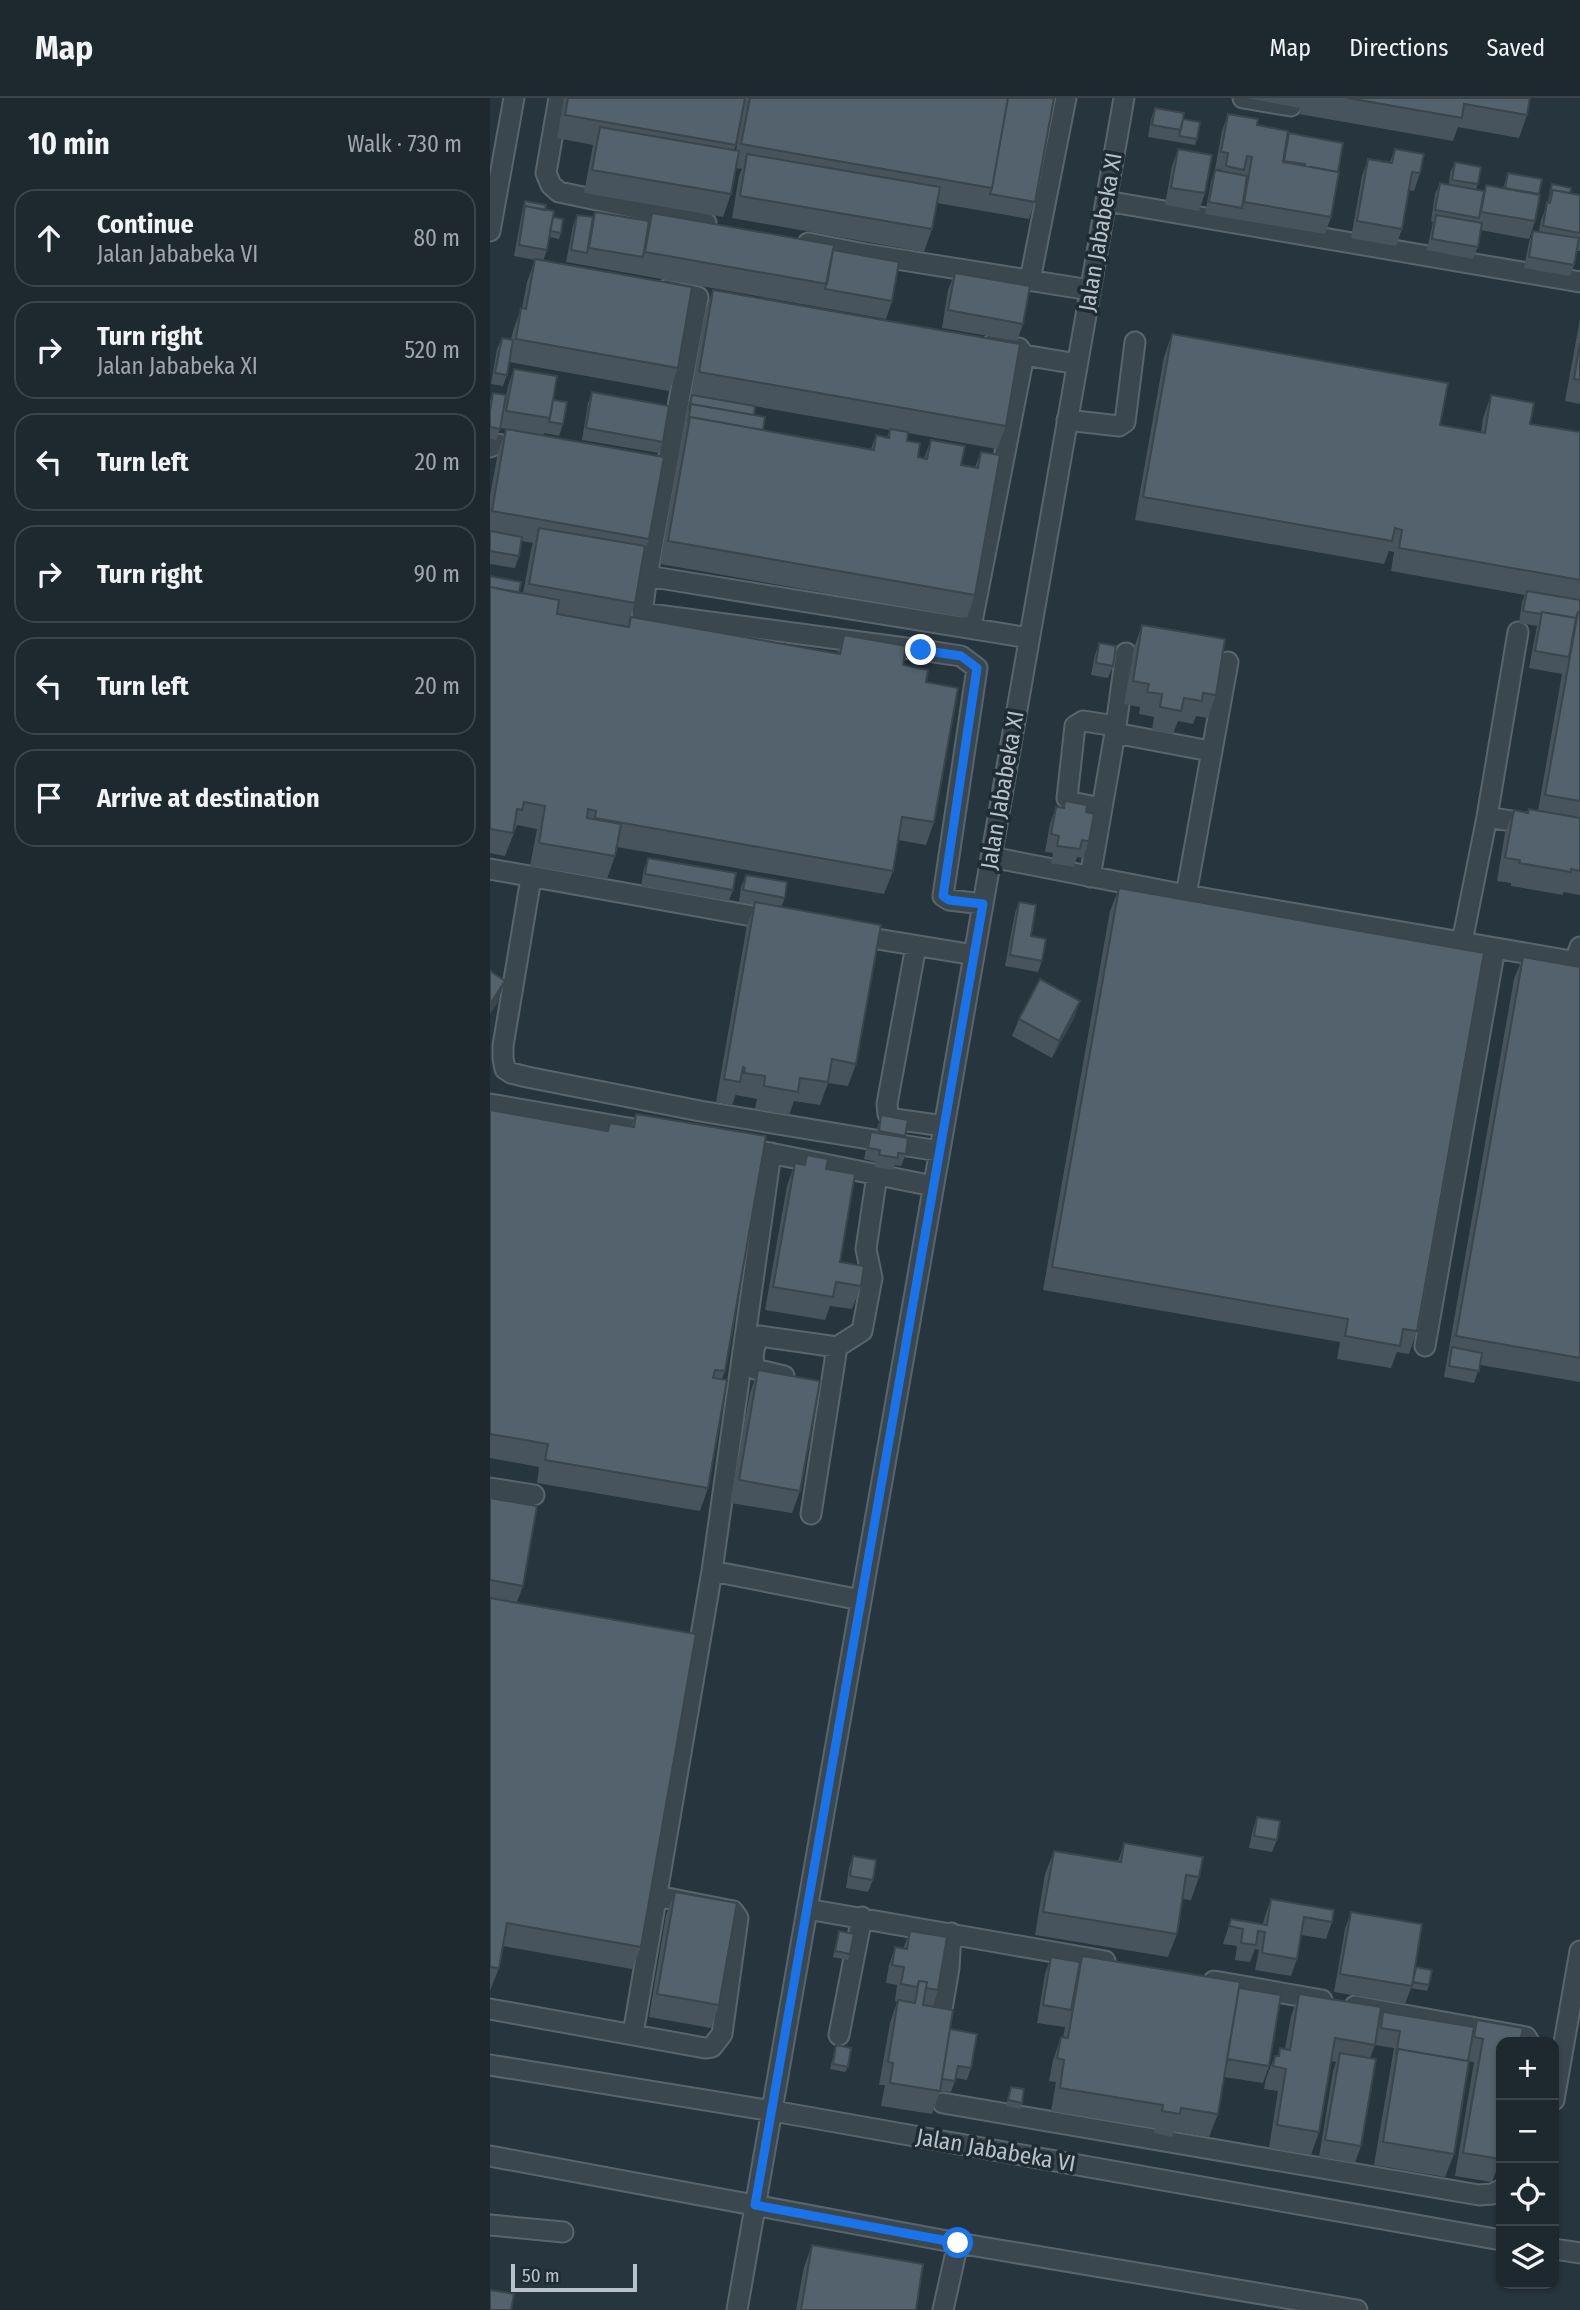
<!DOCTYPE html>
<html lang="en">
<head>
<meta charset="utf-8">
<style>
  :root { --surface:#1d282f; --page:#2a343b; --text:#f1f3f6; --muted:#a0a6aa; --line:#3b444b }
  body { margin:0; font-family:"Fira Sans Condensed",sans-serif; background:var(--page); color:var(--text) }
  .controls { position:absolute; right:21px; bottom:21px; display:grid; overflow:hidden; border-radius:14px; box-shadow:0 2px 5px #0004 }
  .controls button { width:63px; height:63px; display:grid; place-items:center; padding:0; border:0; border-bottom:2px solid var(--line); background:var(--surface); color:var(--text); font:35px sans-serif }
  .scale { position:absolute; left:21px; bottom:18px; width:126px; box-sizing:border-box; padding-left:7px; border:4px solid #b8c2ca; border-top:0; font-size:19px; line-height:24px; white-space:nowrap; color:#b8c2ca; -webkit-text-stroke:5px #202c34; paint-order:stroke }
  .stop { position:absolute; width:21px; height:21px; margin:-16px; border:5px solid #1a73e8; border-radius:50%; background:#fff }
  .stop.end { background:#1a73e8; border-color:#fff; box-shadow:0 2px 7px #0008 }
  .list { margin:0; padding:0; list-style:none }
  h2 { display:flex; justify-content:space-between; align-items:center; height:91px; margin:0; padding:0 28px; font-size:30px }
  h2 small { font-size:23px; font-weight:400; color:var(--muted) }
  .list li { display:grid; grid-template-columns:46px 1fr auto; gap:21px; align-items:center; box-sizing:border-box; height:98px; margin:0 14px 14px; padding:0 14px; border:2px solid var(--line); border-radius:21px }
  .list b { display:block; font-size:26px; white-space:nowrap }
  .list p { margin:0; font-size:23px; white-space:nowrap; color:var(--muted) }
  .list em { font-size:23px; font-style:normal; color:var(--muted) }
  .icon { flex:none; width:38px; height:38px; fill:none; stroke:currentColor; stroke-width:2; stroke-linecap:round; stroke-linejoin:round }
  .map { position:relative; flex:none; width:1090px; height:2212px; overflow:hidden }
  header { display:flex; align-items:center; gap:42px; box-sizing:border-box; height:98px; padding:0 35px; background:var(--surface); border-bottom:2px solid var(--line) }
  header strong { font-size:33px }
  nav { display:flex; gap:38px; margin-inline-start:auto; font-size:24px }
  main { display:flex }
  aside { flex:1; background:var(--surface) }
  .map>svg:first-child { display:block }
</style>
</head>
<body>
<header>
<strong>Map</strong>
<nav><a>Map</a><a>Directions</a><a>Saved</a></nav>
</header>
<main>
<aside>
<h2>10 min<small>Walk · 730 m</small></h2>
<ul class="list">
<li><svg class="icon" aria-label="ahead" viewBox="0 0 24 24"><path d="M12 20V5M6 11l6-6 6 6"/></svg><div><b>Continue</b><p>Jalan Jababeka VI</p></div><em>80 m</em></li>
<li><svg class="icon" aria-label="right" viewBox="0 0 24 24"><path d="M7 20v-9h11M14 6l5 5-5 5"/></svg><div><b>Turn right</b><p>Jalan Jababeka XI</p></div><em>520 m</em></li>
<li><svg class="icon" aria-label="left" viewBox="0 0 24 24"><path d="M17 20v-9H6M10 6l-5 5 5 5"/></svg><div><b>Turn left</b></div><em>20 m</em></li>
<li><svg class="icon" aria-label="right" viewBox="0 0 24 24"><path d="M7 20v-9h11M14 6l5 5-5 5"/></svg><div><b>Turn right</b></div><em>90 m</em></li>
<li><svg class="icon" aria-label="left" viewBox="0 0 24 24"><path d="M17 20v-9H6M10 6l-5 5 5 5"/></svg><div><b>Turn left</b></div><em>20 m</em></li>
<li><svg class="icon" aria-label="arrive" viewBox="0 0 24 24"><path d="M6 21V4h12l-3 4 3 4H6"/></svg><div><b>Arrive at destination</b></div></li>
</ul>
</aside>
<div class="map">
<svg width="1090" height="2212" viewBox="0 0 1090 2212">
  <rect width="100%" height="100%" fill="#27353f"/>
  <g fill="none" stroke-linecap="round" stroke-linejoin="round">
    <g stroke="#59656d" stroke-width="23">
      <path id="minor" d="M69,0L56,75L61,87L69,94L216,125
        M753,0L801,8
        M616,103L1090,184
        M0,133L24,0
        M318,145L375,156L600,192
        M540,182L576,0
        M176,192L208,199L157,478L152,515L431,552L471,558L487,570L453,798L459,802L493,806
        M503,246L529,250L534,257L587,266
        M577,322L629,328L635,324L645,244
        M0,349L6,346L37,351
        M157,478L539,540
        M481,529L534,257
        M625,635L720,653
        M611,710L581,704L577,700L585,628L593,623L626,628
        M997,719L1090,734
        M501,759L696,797L1081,863L1086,860L1090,849
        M0,771L285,822
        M600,779L625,635L636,555
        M41,780L13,948V960L15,971L21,975L37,979L210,1013L385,1042
        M696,797L738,564
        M363,837L484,857
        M972,844L997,719L1028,534
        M426,848L397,1006L398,1016L404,1021L454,1028
        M0,1006L144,1031
        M411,1047L449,1053
        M270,1053L443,1088
        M935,1248L1005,850
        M294,1278L265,1271C262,1261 263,1247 270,1238L347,1249
        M0,1390L44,1397
        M321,1416L347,1249L372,1233L382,1180L376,1151L387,1077
        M222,1473L371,1502
        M317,1811L615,1863
        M724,1883L832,1902
        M865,1908L1036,1939L1039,1944
        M0,1911L215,1950L222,1949L232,1936L248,1820L243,1813L167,1798
        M449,1929L459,1870L461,1835
        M143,1936L222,1473L281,1055
        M349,1937L372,1819
        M0,1967L289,2014L1011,2142
        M1064,2002L1090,1853
        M453,2005L989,2097L1002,2096L1011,2092
        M0,2058L468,2145L867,2212
        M0,2127L73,2134
        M1064,2151L1090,2155
        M247,2212L634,0
        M453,2212L468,2145"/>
    </g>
    <use href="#minor" stroke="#3b474f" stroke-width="19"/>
  </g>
  <path fill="#47545d" d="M74,0H255L246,47L244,53H246L255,0H564L545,104L539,121L447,105L442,131L434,154L242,120L249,78L252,71L246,70L241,96L233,119L94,95L103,47L67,40Z
    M756,0H1040L1037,17L1029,40L968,29L963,43L809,16L810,10Z
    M665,10L693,21L707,41L705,47L658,39L661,21Z
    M738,16L767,27L796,44L799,35L841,119L835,136L715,116L721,84L725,72L731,74L732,72L725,71L732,33Z
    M688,51L715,95L709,113L675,107L682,68Z
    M905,51L930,75L924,93L919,92L912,131L906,148L861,140L872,78L878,61L900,64Z
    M965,64L988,86L986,91L994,93L996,87L1013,90L1018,75L1045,123L1039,141L990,132L988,149L983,161L937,152L943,124L941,123L945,96L950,85L959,86L960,75Z
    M1062,86L1080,95L1090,97V153H1087L1084,167L1080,178L1034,170L1039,144L1043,133L1049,134L1051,122L1058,104Z
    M35,103L55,112L63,119L71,135L69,141L59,139L57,152L53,163L188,270L179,293L19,264L17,277L13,288L1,286L7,251L12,240L21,241L23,233L31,210H32L37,184L45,162L24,158L33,109Z
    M105,114L159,123L162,115L343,152L402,203L396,221L76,164L83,128L87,117L103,119Z
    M465,175L533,226L527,243L452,230L458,192Z
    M223,192L516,328L507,351L418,335L417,343L428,359L434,360L441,342L471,367L485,369L491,354L485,497L477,520L170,466L197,309L202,297L264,317L273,332L381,351L386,337L397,339L400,332L201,297L215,214Z
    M1090,221V306L1075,303Z
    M682,236L950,327L991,334L993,320L1001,297L1040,326L1090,334V797L1073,794V797L1021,788V785L1007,783L1015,735L1024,712L1038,714L1048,713L1072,576L1039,570L1047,528L1029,525L1032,504L1035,497L901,473L904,454L899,453L894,466L645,422L674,259Z
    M24,271L63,302L73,326L69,338L54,335L53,338L10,330L18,288Z
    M102,294L173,344L169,355L92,342L98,305Z
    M3,295L10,331L6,342L0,341V303Z
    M16,331L159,441L154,456L145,505L137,528L141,519L347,556L354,537L413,567L436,584L444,724L436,747L408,742L403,773L394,796L127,749L125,758L117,781L40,768L47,731L27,727L15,758L0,755V478L29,495H33L41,452L43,445L32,443L29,458L25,470L0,466V398L8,354Z
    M652,527L726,597L718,620L706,618L703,626L688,623L683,636L662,632L664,619L649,616L650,609L634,606L644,550Z
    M609,545L623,568L618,580L601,577L605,557Z
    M575,703L596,714L599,743L593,760L587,759L584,769L561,765L563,755L555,754L560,726L566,709L572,710Z
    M158,760L243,792L239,803L151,788L154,771Z
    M256,777L295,800L291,809L366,966L358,988L338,985L330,1007L304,1003L299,1017L265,1011L267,1001L246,997L247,993L242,1007L226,1004L257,827L265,807L249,804L251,789Z
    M629,790L927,1233L919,1256L907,1254L901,1270L847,1261L850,1244L553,1192L620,813Z
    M529,804L541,838L552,863L548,874L515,868L525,815Z
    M1033,859L1090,869V1284L990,1267L984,1285L954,1279L1024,881Z
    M590,903L584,920L562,960L522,938L529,921Z
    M0,1012L117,1033L120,1025L141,1029L146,1016L235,1273L232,1281L218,1390L210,1413L47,1385L49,1369L0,1360Z
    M391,1017L418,1022L414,1040L416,1056L411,1068L405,1067L403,1072L385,1069L386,1064L374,1061L377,1046L381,1034L386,1035Z
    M317,1057L336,1071L350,1164L371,1188L362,1211L340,1208L335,1222L275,1212L297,1088L305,1065L313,1067Z
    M268,1272L310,1393L302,1415L240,1405L260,1295Z
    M0,1400L33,1488L27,1504L151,1849L142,1871L13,1848L9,1870L0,1893Z
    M767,1719L787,1742L782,1754L759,1750L763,1731Z
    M634,1745L709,1779L701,1802L692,1801L687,1836L678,1859L545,1837L555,1776L564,1753L628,1764Z
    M363,1758L383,1782L378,1794L356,1790L359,1770Z
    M185,1794L229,1907L221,1930L159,1919L176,1817Z
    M781,1801L842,1824L836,1841L811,1837L807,1861L801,1878L765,1872L769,1852L765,1851L760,1864L745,1862L747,1848L733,1846L741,1821L773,1826L775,1818Z
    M861,1814L939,1887L937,1893L921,1890L915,1906L844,1894L855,1831Z
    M349,1833L360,1856L358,1862L343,1859Z
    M420,1833L448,1892L443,1908L460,1931L481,1970L477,1982L466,1980L461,1994L450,1993L442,2016L391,2008L395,1987H389L400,1925L407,1904L405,1903L407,1887L396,1885L399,1867L405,1849L413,1851Z
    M592,1858L749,1890L779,1968L773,1985L734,1979L728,2016L719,2039L684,2033L682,2039L664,2035L665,2030L561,2013L566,1984L559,1983L563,1962L571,1939L573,1940L575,1929L547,1925L555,1876L561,1859L590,1864Z
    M809,1896L888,1929L893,1914L983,1933L987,1922L1033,1930L1011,2061L1002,2084L965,2078L984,1964L978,1963L964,2056L955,2079L884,2067L904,1950L885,1947L880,1960L871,2048L865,2065L829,2059L843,1973L846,1964L841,1963L829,2034L821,2057L779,2050L788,1993L774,1991L776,1980L785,1958H788L790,1950L795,1951L801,1918Z
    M346,1947L358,1969L355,1974L340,1971Z
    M521,1989L532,2005L530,2011L516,2008Z
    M322,2147L426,2212H306L314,2169Z"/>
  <path fill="#3a454c" d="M15,883L7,906L0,916V906Z
    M590,903L584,920L562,960L569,943Z"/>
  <path fill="#53626c" stroke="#3a454c" stroke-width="2" d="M78,0H255L246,47L75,17Z
    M260,0H518L502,90L251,46Z
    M518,0H564L545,104L500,96L502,90Z
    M858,0H1040L1037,17L974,6L972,20Z
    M665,10L694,15L691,32L662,27Z
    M738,16L768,21L767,27L798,33L793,64L849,74L841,119L754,104L762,59L757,58L754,72L736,68L738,55L731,54Z
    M693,21L710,24L707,41L689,38Z
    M110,29L249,53L241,96L102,72Z
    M799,35L853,45L848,74L815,68V66L794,63Z
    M688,51L722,57L715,95L681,90Z
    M905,51L934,56L930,75L922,74L912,131L867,123L878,61L902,65Z
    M257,56L450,89L442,131L250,98Z
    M965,64L991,69L988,86L962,82Z
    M725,72L757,78L752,110L719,104Z
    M1018,75L1052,81L1049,96L1015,90Z
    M950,85L994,93L989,120L945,112Z
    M1062,86L1081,90L1080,95L1063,92L1059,101Z
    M996,87L1050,97L1045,123L991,114Z
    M1063,92L1090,97V135L1053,128L1057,104L1060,105Z
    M35,103L56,107L55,112L35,108L33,114Z
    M35,108L64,113L57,152L29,147Z
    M105,114L159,123L153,159L99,150Z
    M162,115L344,147L337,186L155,154Z
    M87,117L103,119L97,155L81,152Z
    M946,117L992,125L988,149L942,141Z
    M63,119L73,121L71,135L60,133Z
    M1043,133L1089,140L1084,167L1039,159Z
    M343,152L409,164L402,203L335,191Z
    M45,161L202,189L188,270L26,241L31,210L36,211Z
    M465,175L540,188L533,226L458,212Z
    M223,192L530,246L516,328L209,274Z
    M682,236L958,285L950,327L995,335L1001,297L1044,305L1040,326L1090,334V482L909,450L912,432L905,430L902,443L653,399Z
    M12,240L23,242L17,277L5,275Z
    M1090,245V282L1084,281Z
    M24,271L67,278L60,320L16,313Z
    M102,294L179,308L173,344L96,330Z
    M3,295L16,297L10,331L0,329V313Z
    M202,297L265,308L264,317L201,306L199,312Z
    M63,302L77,304L73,326L59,324Z
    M201,306L275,319L273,332L200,319L198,325Z
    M200,319L384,352L386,337L399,340L400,331L418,334L417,343L430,345L428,359L437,361L441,342L475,348L471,367L488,370L491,354L510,357L485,497L178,443Z
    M16,331L174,359L159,441L2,413Z
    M49,430L155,448L145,505L39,486Z
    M0,433L32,439L29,458L0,453Z
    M0,478L31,484L29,495L0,489Z
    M0,489L69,502L67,516L139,529L141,519L350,556L354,537L416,548L413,567L438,572L436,584L468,590L444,724L412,719L403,773L105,720L106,713L98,711L97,720L131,726L125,758L49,745L55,708L34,704L32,712L27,711L23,735L0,731Z
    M1037,493L1090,502V514H1088L1086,520L1052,514L1051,516L1033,513Z
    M1052,514L1086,520L1079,559L1045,553Z
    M1088,514H1090V703L1055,697Z
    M652,527L735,541L726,597L713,595L712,603L694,600L691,613L670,609L672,596L657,594L659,586L643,583Z
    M609,545L626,548L623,568L606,565Z
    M575,703L597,707L596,714L604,716L599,743L592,742L590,751L567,748L569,738L561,736L566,709L574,710Z
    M1039,711L1090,720V773L1081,771V774L1029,765L1030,762L1015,760L1024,712L1038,715Z
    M158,760L246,775L243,792L155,776Z
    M256,777L297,784L295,800L253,792Z
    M629,790L994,855L927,1233L913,1231L910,1248L855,1238L858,1221L562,1169Z
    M265,804L391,827L366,966L342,961L338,984L310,980L308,994L274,988L275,978L254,975L255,970L253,969L250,984L234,981Z
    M529,804L546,807L541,838L556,841L552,863L520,857Z
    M1033,859L1090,869V1260L966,1238Z
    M0,873L15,883L0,906Z
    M550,881L590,903L569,943L529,921Z
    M0,1012L118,1033L120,1025L144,1029L146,1016L276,1038L235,1273L225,1272L223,1280L237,1282L218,1390L55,1362L58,1346L0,1336Z
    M391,1017L418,1022L415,1038L389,1033Z
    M381,1034L418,1040L416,1056L408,1055V1060L389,1057L390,1052L378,1050Z
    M317,1057L338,1061L336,1071L365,1076L350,1164L374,1168L371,1188L346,1184L343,1199L283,1189L305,1065L315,1067Z
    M962,1249L992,1255L989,1273L959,1268Z
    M268,1272L330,1283L310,1393L249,1382Z
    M0,1400L47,1408L33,1488L0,1482Z
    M0,1500L206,1536L151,1849L17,1825L9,1870L0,1869Z
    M767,1719L790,1723L787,1742L764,1738Z
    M634,1745L713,1759L709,1779L696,1777L687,1836L553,1814L564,1753L631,1764Z
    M363,1758L386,1762L383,1782L360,1778Z
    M185,1794L247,1805L229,1907L167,1896Z
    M781,1801L844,1812L842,1824L814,1819L807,1861L772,1855L775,1834L768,1833L766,1847L751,1845L753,1831L739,1828L741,1821L777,1827Z
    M861,1814L932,1826L922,1888L850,1876Z
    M349,1833L364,1836L360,1856L345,1853Z
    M420,1833L457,1839L448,1892L436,1890L437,1884L429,1883L427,1889L411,1886L414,1869L402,1867L405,1849L417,1851Z
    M592,1858L750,1884L728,2016L691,2010L690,2016L672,2013L673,2007L570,1990L574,1962L567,1960L571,1939L578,1940Z
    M561,1859L590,1864L581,1912L553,1907Z
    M926,1869L942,1872L939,1887L923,1884Z
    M429,1883L437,1884L433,1907L463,1912L450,1993L400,1985L403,1965L398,1964L408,1902L425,1905Z
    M749,1890L791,1897L779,1968L737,1961Z
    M809,1896L891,1909L885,1947L845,1940L829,2034L787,2027L796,1971L783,1968L785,1958H789L790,1950L800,1952Z
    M893,1914L984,1929L978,1963L908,1951L906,1957L910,1933L891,1930Z
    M987,1922L1033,1930L1030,1944H1011V2061L973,2055L993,1941L984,1939Z
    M460,1931L487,1936L481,1970L468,1968L465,1983L452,1981Z
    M346,1947L361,1950L358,1969L343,1966Z
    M908,1951L979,1963L964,2056L893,2044Z
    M850,1955L886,1961L871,2048L835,2042Z
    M521,1989L534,1991L532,2005L518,2002Z
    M322,2147L433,2166L426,2212H311Z
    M0,2192L24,2196L21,2212H0Z"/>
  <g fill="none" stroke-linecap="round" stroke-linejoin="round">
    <path stroke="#1a73e8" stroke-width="9" d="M431,552L471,558L487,570L453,798L459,802L493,806L265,2107L468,2145"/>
  </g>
  <g text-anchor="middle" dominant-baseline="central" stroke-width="7" stroke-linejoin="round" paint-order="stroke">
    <g font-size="23" fill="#b8c2ca" stroke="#202c34">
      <text transform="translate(610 134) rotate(-80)">Jalan Jababeka XI</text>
      <text transform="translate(512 692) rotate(-80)">Jalan Jababeka XI</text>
      <text transform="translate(506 2052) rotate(10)">Jalan Jababeka VI</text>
    </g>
  </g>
</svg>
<div class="controls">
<button>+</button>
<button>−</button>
<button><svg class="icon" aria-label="locate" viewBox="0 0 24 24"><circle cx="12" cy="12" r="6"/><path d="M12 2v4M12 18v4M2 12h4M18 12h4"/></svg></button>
<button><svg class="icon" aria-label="layers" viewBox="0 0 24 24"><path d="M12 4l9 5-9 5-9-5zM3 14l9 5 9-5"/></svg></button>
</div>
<div class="scale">50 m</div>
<div class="stop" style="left:468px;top:2145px"></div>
<div class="stop end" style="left:431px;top:552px"></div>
</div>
</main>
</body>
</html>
